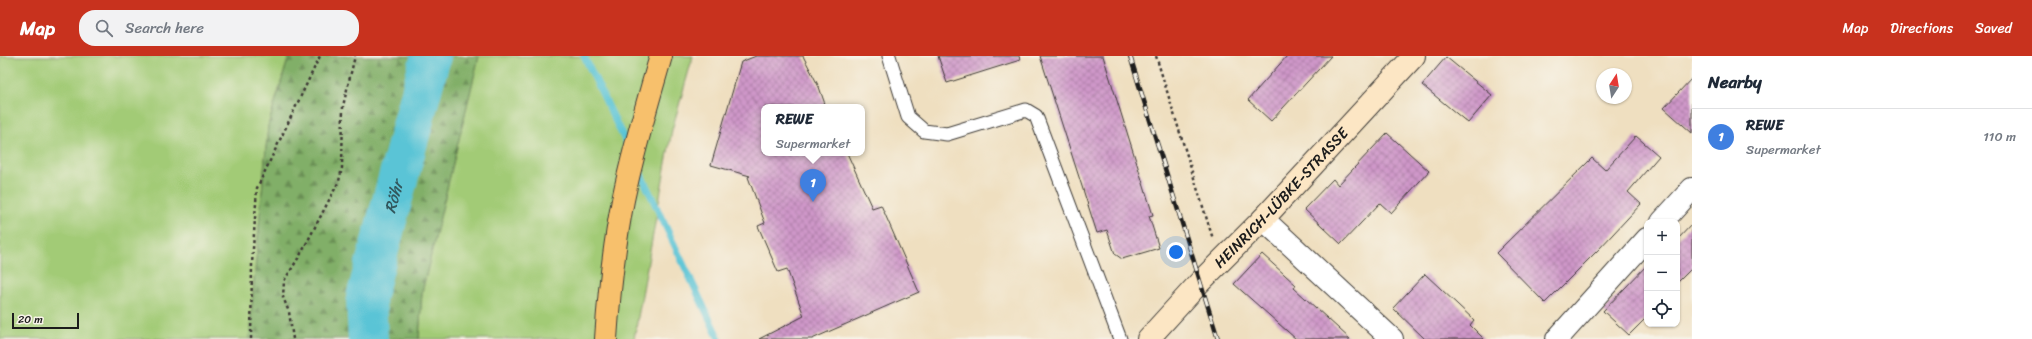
<!DOCTYPE html>
<html lang="en">
<head>
<meta charset="utf-8">
<style>
  :root { --surface:#fff; --page:#f2f2f3; --text:#1f2937; --muted:#747a83; --line:#e0e1e3; --accent:#c8321e }
  body { margin:0; font-family:Sriracha,sans-serif; background:var(--page); color:var(--text) }
  .controls { position:absolute; right:12px; bottom:12px; display:grid; overflow:hidden; border-radius:8px; box-shadow:0 1px 3px #0004 }
  .controls button { width:36px; height:36px; display:grid; place-items:center; padding:0; border:0; border-bottom:1px solid var(--line); background:var(--surface); color:var(--text); font:20px sans-serif }
  .compass { position:absolute; left:1596px; top:12px; width:36px; height:36px; border-radius:50%; background:var(--surface); box-shadow:0 1px 3px #0004; rotate:12deg }
  .scale { position:absolute; left:12px; bottom:10px; width:67px; box-sizing:border-box; padding-left:4px; border:2px solid #1c1c1c; border-top:0; font-size:11px; line-height:14px; white-space:nowrap; color:#1c1c1c; -webkit-text-stroke:3px #f7f3e8; paint-order:stroke }
  .you { position:absolute; left:1176px; top:196px; width:14px; height:14px; margin:-10px; border:3px solid #fff; border-radius:50%; background:#1a73e8; box-shadow:0 0 0 6px #1a73e833 }
  .badge { display:grid; place-items:center; width:26px; height:26px; border-radius:50%; background:var(--accent); color:#fff; font-size:13px; font-weight:700 }
  .pin { position:absolute; translate:-50% -33px; filter:drop-shadow(0 1px 2px #0008) }
  .pin::after { content:''; position:absolute; top:21px; width:14px; height:12px; background:inherit; clip-path:polygon(0 0,100% 0,50% 100%) }
  .popup { position:absolute; left:761px; top:48px; width:104px; height:52px; box-sizing:border-box; display:grid; place-content:center; border-radius:8px; background:var(--surface); filter:drop-shadow(0 1px 3px #0005); font-size:13px; white-space:nowrap; color:var(--muted) }
  .popup b { font-size:15px; color:var(--text) }
  .popup::after { content:''; position:absolute; left:50%; top:100%; margin-left:-8px; border:8px solid transparent; border-top-color:var(--surface) }
  .list { margin:0; padding:0; list-style:none }
  h2 { display:flex; justify-content:space-between; align-items:center; height:52px; margin:0; padding:0 16px; font-size:17px }
  h2 small { font-size:13px; font-weight:400; color:var(--muted) }
  .list li { display:grid; grid-template-columns:26px 1fr auto; gap:12px; align-items:center; box-sizing:border-box; height:56px; padding:0 16px; border-top:1px solid var(--line) }
  .list b { display:block; font-size:15px; white-space:nowrap }
  .list p { margin:0; font-size:13px; white-space:nowrap; color:var(--muted) }
  .list em { font-size:13px; font-style:normal; color:var(--muted) }
  .icon { flex:none; width:22px; height:22px; fill:none; stroke:currentColor; stroke-width:2; stroke-linecap:round; stroke-linejoin:round }
  .map { position:relative; flex:none; width:1692px; height:283px; overflow:hidden }
  header { display:flex; align-items:center; gap:24px; box-sizing:border-box; height:56px; padding:0 20px; background:var(--accent); color:#fff }
  header strong { font-size:19px }
  nav { display:flex; gap:22px; margin-inline-start:auto; font-size:14px }
  .search { width:280px; height:36px; background:var(--page); display:flex; align-items:center; gap:10px; box-sizing:border-box; padding:0 14px; border-radius:16px; color:var(--muted); font-size:15px }
  main { display:flex }
  aside { flex:1; background:var(--surface) }
  .map>svg:first-child { display:block }
</style>
</head>
<body>
<header>
<strong>Map</strong>
<div class="search"><svg class="icon" aria-label="search" viewBox="0 0 24 24"><circle cx="10" cy="10" r="6"/><path d="M15 15l6 6"/></svg>Search here</div>
<nav><a>Map</a><a>Directions</a><a>Saved</a></nav>
</header>
<main>
<div class="map">
<svg width="1692" height="283" viewBox="0 0 1692 283">
  <defs>
    <pattern id="forest-firs" width="22" height="20" patternUnits="userSpaceOnUse"><rect width="22" height="20" fill="#81af67"/><path d="M5 1l3.5 6h-7zM16 11l3.5 6h-7z" fill="#698e54"/></pattern>
    <pattern id="building-cross-hatch" width="8" height="8" patternUnits="userSpaceOnUse"><rect width="8" height="8" fill="#cf97c9"/><path d="M0 0l8 8M0 8l8-8" fill="none" stroke="#a77aa2"/></pattern>
  </defs>
  <rect width="100%" height="100%" fill="#f7f3e8"/>
  <filter id="ink" filterUnits="userSpaceOnUse"><feTurbulence type="fractalNoise" baseFrequency=".025" numOctaves="2"/><feDisplacementMap in="SourceGraphic" scale="8" xChannelSelector="R" yChannelSelector="G"/><feConvolveMatrix kernelMatrix="1 2 1 2 8 2 1 2 1" color-interpolation-filters="sRGB"/></filter>
  <filter id="wash" filterUnits="userSpaceOnUse"><feTurbulence type="fractalNoise" baseFrequency=".012" numOctaves="4" result="noise"/><feDisplacementMap in="SourceGraphic" scale="16" xChannelSelector="R" yChannelSelector="G"/><feGaussianBlur stdDeviation="0.9" result="paint"/><feColorMatrix in="noise" values="0 0 0 0 0 0 0 0 0 0 0 0 0 0 0 0 0 1.4 0 .05"/><feComposite in="paint" operator="in"/></filter>
  <g filter="url(#wash)">
    <rect width="100%" height="100%" fill="#efdfc0"/>
    <path fill="#a2cb76" stroke="#5f7449" d="M0,0H289L268,70L249,283H0Z
      M479,0H693L672,74L634,283H419L422,236Z"/>
    <path fill="url(#forest-firs)" stroke="#4e6642" d="M289,0H479L422,236L419,283H249L268,70Z"/>
    <g fill="none" stroke-linecap="round" stroke-linejoin="round">
      <path stroke="#5ac4d6" stroke-width="7" d="M584,0L629,93
        M637,110L719,283"/>
      <path stroke="#5ac4d6" stroke-width="40" id="s1" d="M368,283L366,242L431,0"/>
    </g>
    <g id="blocks">
      <path fill="url(#building-cross-hatch)" d="M756,0H803L819,31L826,51H764V97H847L872,152L881,149L919,236L812,283H759L804,260L787,213L778,216L758,170L765,167L748,121L750,120L711,109L741,6Z
        M938,0H1019L1020,4L947,27Z
        M1040,0H1103L1153,159L1149,160L1159,192L1122,203L1115,198L1107,174L1097,177Z
        M1287,0H1331L1271,65L1248,44Z
        M1446,1L1492,39L1468,67L1422,29Z
        M1692,22V77L1664,52Z
        M1387,77L1429,115L1391,157L1380,147L1341,188L1304,153L1333,123L1338,129Z
        M1636,80L1659,100L1628,136L1641,148L1599,193L1545,247L1496,197L1592,102L1605,114Z
        M1692,168V212L1677,227V184Z
        M1262,198L1296,229L1294,232L1350,283H1296L1234,228Z
        M1647,209V261L1629,279L1603,255Z
        M1425,218L1474,264L1470,269L1484,283H1425L1393,252Z"/>
    </g>
  </g>
  <g filter="url(#ink)">
    <use href="#blocks" fill-opacity="0" stroke="#3c3935" stroke-width="1"/>
    <g fill="none" stroke-linecap="round" stroke-linejoin="round">
      <g stroke="#3c3935" stroke-width="15">
        <path id="lane" d="M889,0L908,61L924,75L947,78L1026,54L1036,60L1120,283"/>
      </g>
      <g stroke="#3c3935" stroke-width="24">
        <path id="street" d="M1263,163L1392,283
          M1662,166L1692,133
          M1557,283L1647,183"/>
      </g>
      <g stroke="#3c3935" stroke-width="24">
        <g id="secondary">
          <path id="s2" d="M1148,283L1200,226L1263,163L1414,0"/>
        </g>
      </g>
      <g stroke="#3c3935" stroke-width="24">
        <path id="primary" d="M606,283C609,237 614,190 623,144C633,95 647,48 661,0"/>
      </g>
      <path stroke="#3c3935" stroke-width="2.5" stroke-dasharray="3 3" stroke-linecap="butt" d="M1156,0L1213,183
        M251,283L252,208L257,132L320,0
        M293,283L289,256L283,241L284,225L302,196L339,125L342,112L343,50L355,0"/>
      <use href="#lane" stroke="#fff" stroke-width="13"/>
      <use href="#street" stroke="#fff" stroke-width="22"/>
      <use href="#secondary" stroke="#fce6c4" stroke-width="22"/>
      <use href="#primary" stroke="#f7c06c" stroke-width="22"/>
      <g stroke="#1c1c1c" stroke-width="4.5">
        <path id="rail" d="M1130,0L1218,283"/>
      </g>
      <use href="#rail" stroke="#f7f3e8" stroke-width="3" stroke-dasharray="9" stroke-linecap="butt"/>
    </g>
  </g>
  <g text-anchor="middle" dominant-baseline="central" stroke-width="3" stroke-linejoin="round" paint-order="stroke">
    <g font-size="15" fill="#1c1c1c" stroke="#f7f3e8">
      <text stroke="none"><textPath href="#s2" startOffset="194">HEINRICH-LÜBKE-STRASSE</textPath></text>
    </g>
    <g font-size="16" font-style="italic" fill="#32575d" stroke="#f7f3e8">
      <text stroke="none"><textPath href="#s1" startOffset="146">Röhr</textPath></text>
    </g>
  </g>
</svg>
<div class="controls">
<button>+</button>
<button>−</button>
<button><svg class="icon" aria-label="locate" viewBox="0 0 24 24"><circle cx="12" cy="12" r="6"/><path d="M12 2v4M12 18v4M2 12h4M18 12h4"/></svg></button>
</div>
<svg class="compass" viewBox="-18 -18 36 36"><path d="M0-13l5 13h-10z" fill="#e53935"/><path d="M0 13l5-13h-10z" fill="#747a83"/></svg>
<div class="scale">20 m</div>
<div class="you"></div>
<div class="pin badge" style="left:813px;top:146px;background:#3f7fe0">1</div>
<div class="popup"><b>REWE</b>Supermarket</div>
</div>
<aside>
<h2>Nearby<small></small></h2>
<ul class="list">
<li><span class="badge" style="background:#3f7fe0">1</span><div><b>REWE</b><p>Supermarket</p></div><em>110 m</em></li>
</ul>
</aside>
</main>
</body>
</html>
